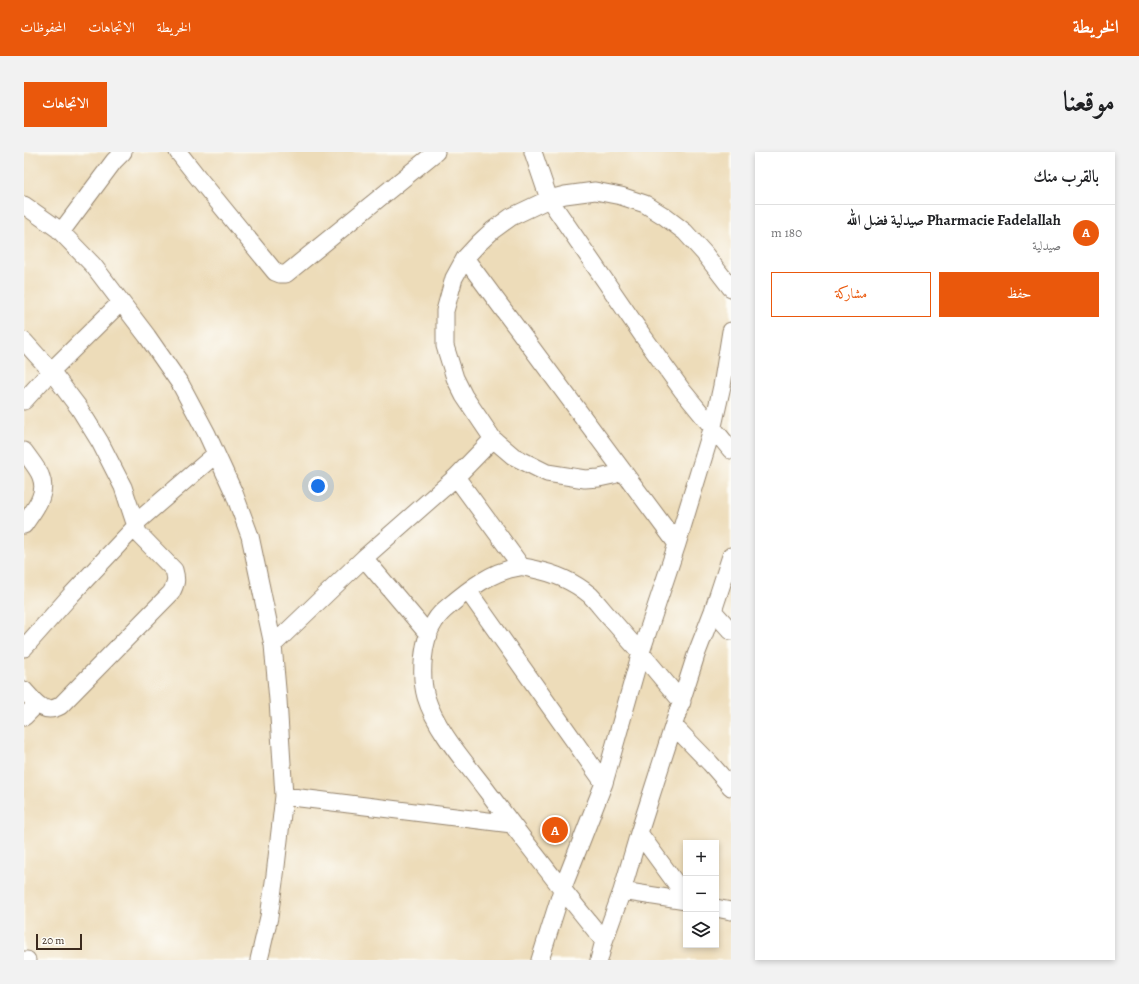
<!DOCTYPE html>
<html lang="ar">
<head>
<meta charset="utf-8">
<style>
  :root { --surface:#fff; --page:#f2f2f2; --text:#202124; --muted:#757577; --line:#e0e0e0; --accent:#ea580c }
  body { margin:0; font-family:Alegreya,Amiri,serif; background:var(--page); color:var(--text); direction:rtl }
  .controls { position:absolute; right:12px; bottom:12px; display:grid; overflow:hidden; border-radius:0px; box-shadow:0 2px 6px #0003 }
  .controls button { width:36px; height:36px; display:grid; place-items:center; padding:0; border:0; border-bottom:1px solid var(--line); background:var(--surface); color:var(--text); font:20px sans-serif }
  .scale { position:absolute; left:12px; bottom:10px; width:46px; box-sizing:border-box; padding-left:4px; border:2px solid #3b2a1e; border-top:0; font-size:11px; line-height:14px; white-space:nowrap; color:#3b2a1e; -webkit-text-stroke:3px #fdfcf7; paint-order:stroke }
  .you { position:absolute; left:294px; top:334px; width:14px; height:14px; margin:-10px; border:3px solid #fff; border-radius:50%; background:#1a73e8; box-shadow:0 0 0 6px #1a73e833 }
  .badge { display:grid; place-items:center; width:26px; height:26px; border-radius:50%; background:var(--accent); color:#fff; font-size:13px; font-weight:700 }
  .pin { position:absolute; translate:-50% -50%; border:2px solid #fff; box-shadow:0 1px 4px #0006 }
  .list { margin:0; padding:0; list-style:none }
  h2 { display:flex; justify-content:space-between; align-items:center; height:52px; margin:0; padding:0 16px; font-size:17px }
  h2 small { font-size:13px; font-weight:400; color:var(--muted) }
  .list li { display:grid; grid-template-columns:26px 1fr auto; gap:12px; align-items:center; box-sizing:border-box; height:56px; padding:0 16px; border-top:1px solid var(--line) }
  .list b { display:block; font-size:15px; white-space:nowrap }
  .list p { margin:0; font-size:13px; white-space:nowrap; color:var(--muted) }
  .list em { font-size:13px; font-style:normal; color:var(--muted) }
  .actions { display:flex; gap:8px; padding:12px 16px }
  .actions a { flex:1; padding:9px 0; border:1px solid var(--accent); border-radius:0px; text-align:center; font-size:14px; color:var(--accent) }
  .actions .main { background:var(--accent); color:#fff }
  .icon { flex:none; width:22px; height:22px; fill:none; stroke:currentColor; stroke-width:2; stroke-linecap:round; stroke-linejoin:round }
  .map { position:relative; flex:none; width:707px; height:808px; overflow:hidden; direction:ltr; border-radius:0px }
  header { display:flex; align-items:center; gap:24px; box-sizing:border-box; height:56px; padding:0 20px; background:var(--accent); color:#fff }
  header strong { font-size:19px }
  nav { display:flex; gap:22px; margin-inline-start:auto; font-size:14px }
  .intro { display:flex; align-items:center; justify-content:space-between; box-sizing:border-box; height:96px; padding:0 24px }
  h1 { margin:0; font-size:28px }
  .button { padding:10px 18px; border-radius:0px; background:var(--accent); color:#fff; font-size:14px; font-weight:700 }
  main { display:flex; gap:24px; padding:0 24px }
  aside { flex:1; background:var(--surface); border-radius:0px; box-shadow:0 2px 6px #0003 }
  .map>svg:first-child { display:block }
</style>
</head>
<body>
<header>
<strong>الخريطة</strong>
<nav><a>الخريطة</a><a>الاتجاهات</a><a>المحفوظات</a></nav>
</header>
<div class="intro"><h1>موقعنا</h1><a class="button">الاتجاهات</a></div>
<main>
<aside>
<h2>بالقرب منك<small></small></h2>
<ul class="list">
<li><span class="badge">A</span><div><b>Pharmacie Fadelallah صيدلية فضل الله</b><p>صيدلية</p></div><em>180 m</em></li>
</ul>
<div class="actions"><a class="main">حفظ</a><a>مشاركة</a></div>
</aside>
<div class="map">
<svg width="707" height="808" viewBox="0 0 707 808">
  <rect width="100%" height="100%" fill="#fdfcf7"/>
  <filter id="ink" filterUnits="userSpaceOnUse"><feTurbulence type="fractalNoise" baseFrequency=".025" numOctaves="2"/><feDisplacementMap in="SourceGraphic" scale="8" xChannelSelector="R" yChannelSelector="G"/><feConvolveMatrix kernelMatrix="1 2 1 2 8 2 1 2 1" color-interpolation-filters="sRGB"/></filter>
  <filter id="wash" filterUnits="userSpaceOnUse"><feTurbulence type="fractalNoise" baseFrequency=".012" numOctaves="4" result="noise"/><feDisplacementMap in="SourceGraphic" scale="16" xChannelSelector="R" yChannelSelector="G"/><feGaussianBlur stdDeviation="0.9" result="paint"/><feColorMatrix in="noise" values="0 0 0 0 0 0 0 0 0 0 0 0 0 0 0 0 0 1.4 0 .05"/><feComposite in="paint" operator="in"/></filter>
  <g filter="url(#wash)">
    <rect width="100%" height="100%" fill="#eddcb9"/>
  </g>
  <g filter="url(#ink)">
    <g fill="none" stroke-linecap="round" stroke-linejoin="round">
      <g stroke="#94836c" stroke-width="19">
        <path id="minor" d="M154,0L176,28L251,120L256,122H262L412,0
          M509,0L525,47L619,184L658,238L707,298
          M0,53L34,77L69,113L123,184L157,233L183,282L210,341L226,384L249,493L254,548L260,644L251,723L245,765L235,808
          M37,80L90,9L99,0
          M441,106L653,392
          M0,189L27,219L55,256L76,290L99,335L112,374L47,443L0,496
          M0,249L27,219L97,150
          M0,299C5,306 15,318 17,325C24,343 9,359 0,373
          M599,319L589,323L575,326L561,327L523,321L489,304L469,287L440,244L431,226L421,194V159L430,126L441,106L455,91L469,78L487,65L525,47L541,43L571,39L597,44L621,52L640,64L661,80L680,101L707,136
          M432,325L497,414
          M340,406L405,483
          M444,439L580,631
          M689,459L707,479
          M249,493L340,406L432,325L469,287
          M0,538C11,550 19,563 36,554L147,441C152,432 153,428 150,418L114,381L112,374L114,369L192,302
          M0,565L13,552
          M650,574L686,611L707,635
          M260,644L488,672
          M615,681L662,745
          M598,739L662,749
          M692,756L707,759
          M580,789C540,740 501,690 463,639C442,611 412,578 402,545C396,524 398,487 411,469C414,464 420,458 425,454C445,437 468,419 495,415C499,414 504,416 509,417C530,421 549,429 566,443C573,450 580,460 587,467C611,494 635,522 658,550
          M0,808H3
          M516,808L538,738L580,631L617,500L653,392L689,274L698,234L707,179
          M575,808L580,789L598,739L615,681L672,503L689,459L707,404"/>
      </g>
      <use href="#minor" stroke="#fff" stroke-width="17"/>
    </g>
  </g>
</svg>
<div class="controls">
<button>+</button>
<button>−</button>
<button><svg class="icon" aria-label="layers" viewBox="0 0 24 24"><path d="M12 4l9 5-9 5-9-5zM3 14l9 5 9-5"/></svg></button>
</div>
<div class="scale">20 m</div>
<div class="you"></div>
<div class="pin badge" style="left:531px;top:678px">A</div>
</div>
</main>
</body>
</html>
